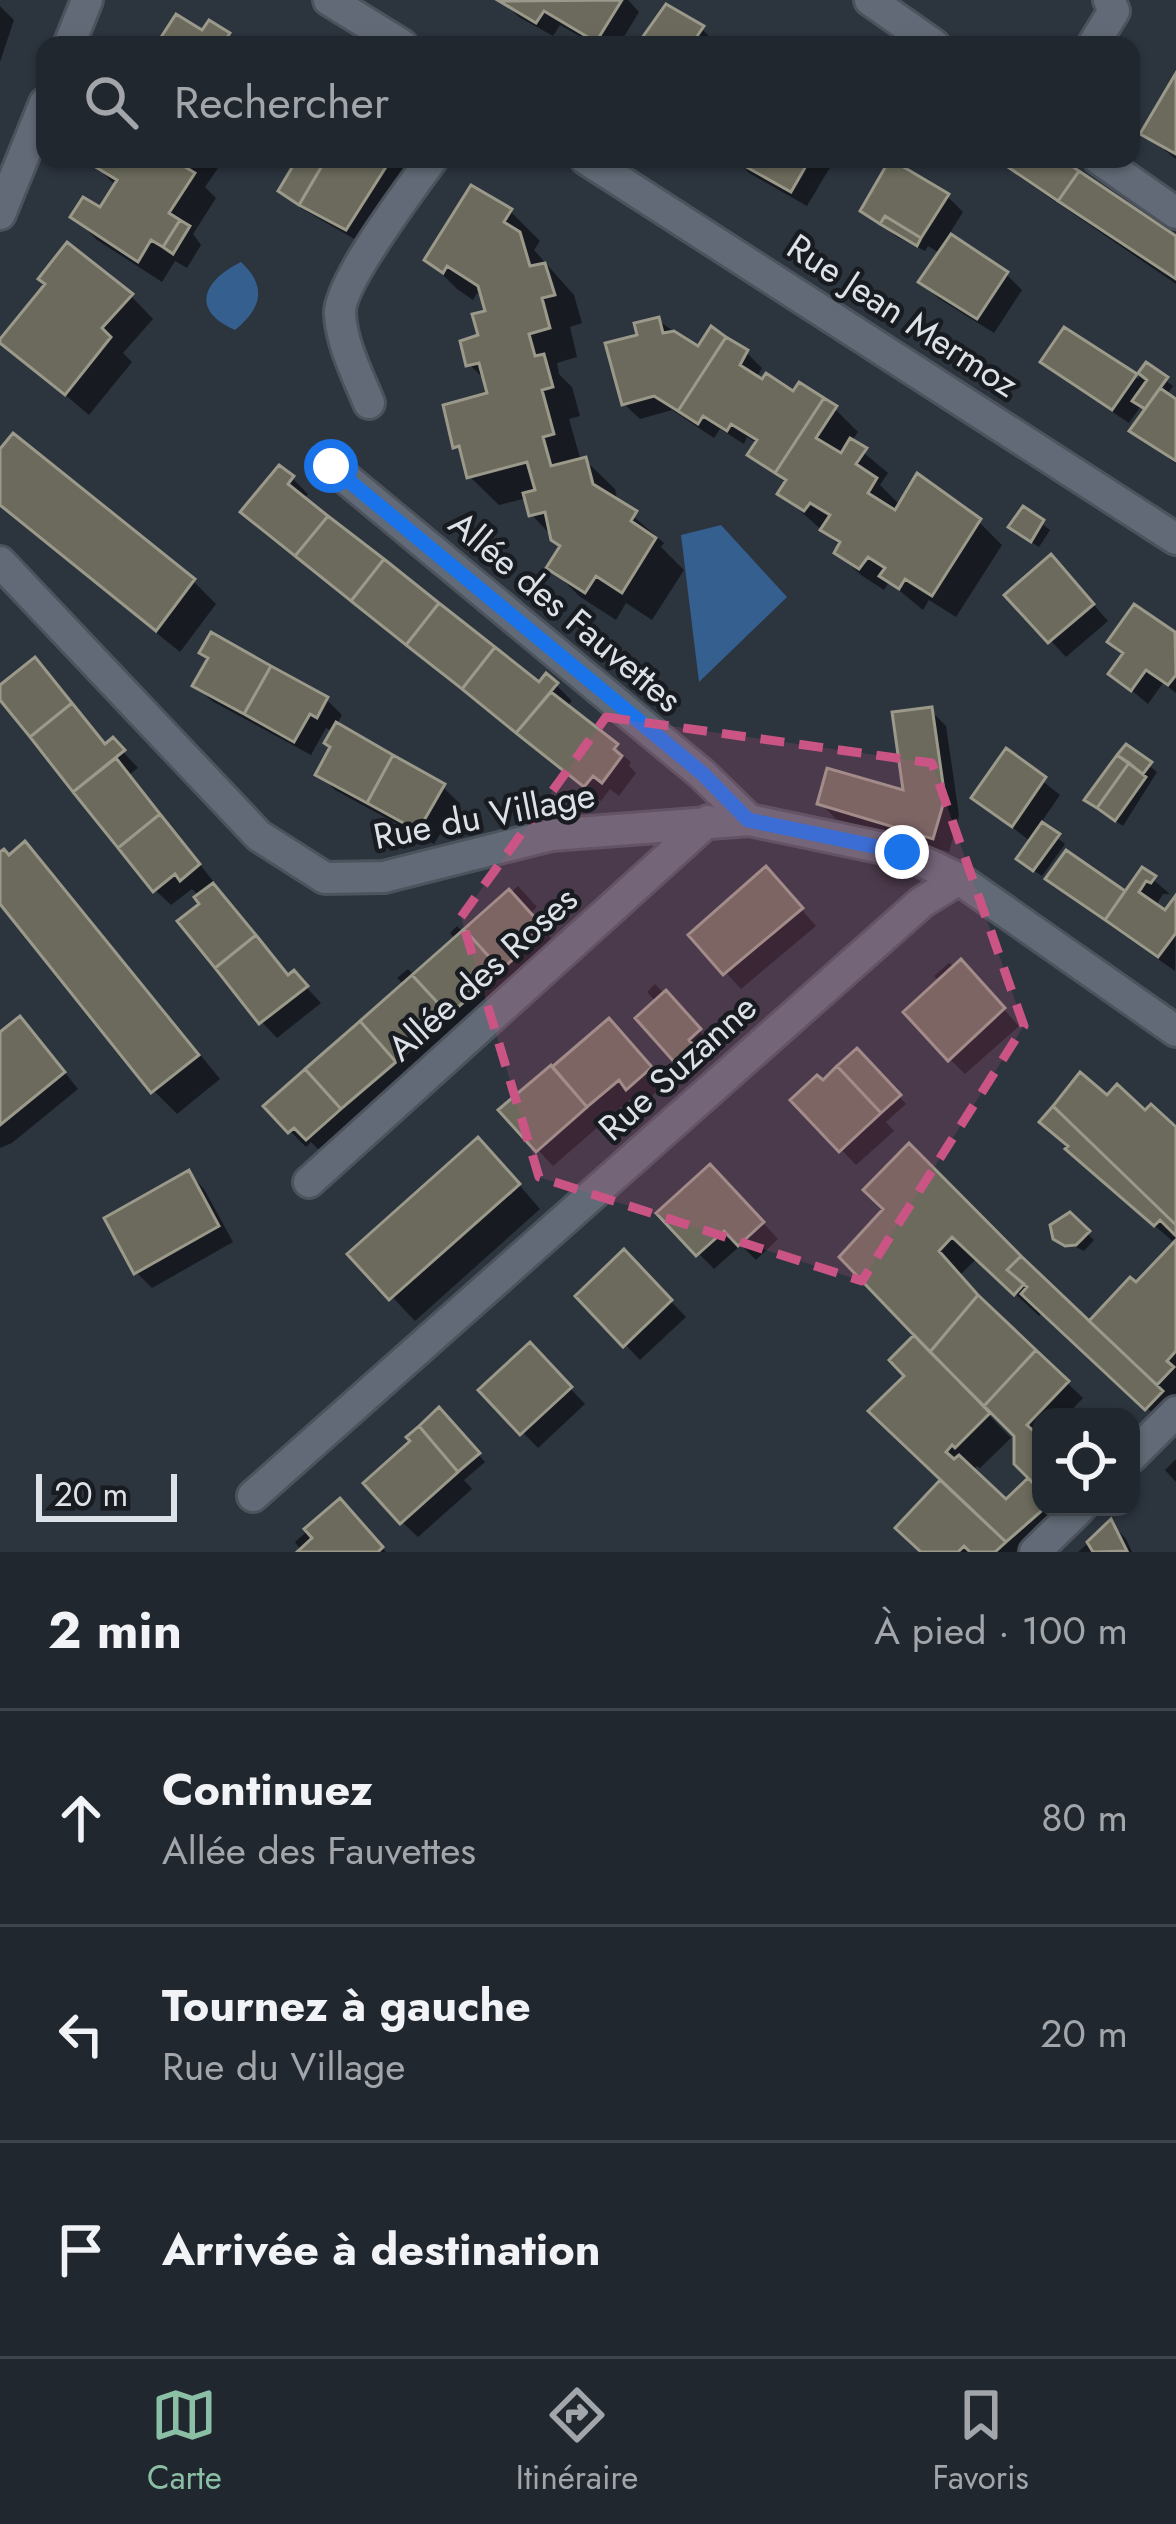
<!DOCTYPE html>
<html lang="fr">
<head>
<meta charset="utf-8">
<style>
  :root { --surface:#21272e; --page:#2d333a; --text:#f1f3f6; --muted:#a2a5aa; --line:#3e444a; --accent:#8abfa5 }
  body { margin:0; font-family:Jost,sans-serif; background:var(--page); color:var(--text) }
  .controls { position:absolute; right:36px; bottom:36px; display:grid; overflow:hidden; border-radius:24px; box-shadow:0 3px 9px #0004 }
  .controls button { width:108px; height:108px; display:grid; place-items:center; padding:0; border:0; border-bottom:3px solid var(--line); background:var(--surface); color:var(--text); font:60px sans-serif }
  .scale { position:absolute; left:36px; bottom:30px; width:141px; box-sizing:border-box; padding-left:12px; border:6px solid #dce2e8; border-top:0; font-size:33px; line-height:42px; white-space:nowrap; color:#dce2e8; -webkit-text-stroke:9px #181b20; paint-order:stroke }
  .stop { position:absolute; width:36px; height:36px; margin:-27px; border:9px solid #1a73e8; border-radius:50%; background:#fff }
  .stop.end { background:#1a73e8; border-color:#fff; box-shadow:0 3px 12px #0008 }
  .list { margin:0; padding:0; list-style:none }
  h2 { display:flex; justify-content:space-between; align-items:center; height:156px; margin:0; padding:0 48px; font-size:51px }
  h2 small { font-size:39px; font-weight:400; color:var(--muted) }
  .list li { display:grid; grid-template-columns:78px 1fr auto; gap:36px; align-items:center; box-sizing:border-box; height:216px; padding:0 48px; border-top:3px solid var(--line) }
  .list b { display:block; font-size:45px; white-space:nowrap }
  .list p { margin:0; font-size:39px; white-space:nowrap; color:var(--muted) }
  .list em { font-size:39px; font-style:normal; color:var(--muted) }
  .icon { flex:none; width:66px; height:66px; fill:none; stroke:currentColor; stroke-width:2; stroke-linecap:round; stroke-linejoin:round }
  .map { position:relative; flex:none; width:1176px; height:1552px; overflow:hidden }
  .search { position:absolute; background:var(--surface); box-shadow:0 3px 9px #0004; left:36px; right:36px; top:36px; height:132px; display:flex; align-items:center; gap:30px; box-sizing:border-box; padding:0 42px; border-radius:24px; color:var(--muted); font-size:45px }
  .sheet { height:804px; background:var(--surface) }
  nav { display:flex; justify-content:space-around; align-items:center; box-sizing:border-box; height:168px; border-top:3px solid var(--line); background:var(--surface); font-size:33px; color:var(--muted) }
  nav a { display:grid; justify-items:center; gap:6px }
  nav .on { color:var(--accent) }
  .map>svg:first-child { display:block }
</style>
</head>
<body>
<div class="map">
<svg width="1176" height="1552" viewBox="0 0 1176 1552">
  <rect width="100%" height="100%" fill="#2c343e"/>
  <path fill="#355f8e" d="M241,262C268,287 261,309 235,330C189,310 204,280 241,262Z
    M721,525L787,597L699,682L681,535Z"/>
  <path fill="#0007" fill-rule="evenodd" d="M628,0L639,12L619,45H595L560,25L553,36L519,17L503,1Z
    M0,6L14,20L0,62Z
    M210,24L243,45H160L203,34Z
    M702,29L717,45H641Z
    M1176,79V159L1144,134Z
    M94,159H217L221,164L205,187L216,198L193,234L201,245L187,268L175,261L162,282L97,240L74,217L101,211L116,186L92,162Z
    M301,159H396L409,172L363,244L297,206L281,191Z
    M736,159H835L807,206L749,173Z
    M993,159H1056L1176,239V284Z
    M472,189L511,212L540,241L534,250L574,295L582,323L570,327L577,357L557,363L559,374L572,387L580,416L569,419L581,461L585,460L615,489L618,503L664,543L661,547L684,570L652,620L626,603L616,620L579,596L550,567L562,547L532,515L527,498L499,505L469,476L464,454L456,446L491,395L487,382L469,364L489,313L484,298L477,293L473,300L457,289L428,260Z
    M947,196L963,212L948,236L1006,274L1022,290L994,333L938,298L922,282L941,254L928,246L925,251L897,237L863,210Z
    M131,296L153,319L123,353L132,362L89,415L2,341Z
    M658,320L699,350L747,353L762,368L756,379L835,409L858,432L851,442L888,473L880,485L901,506L979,522L1002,545L956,617L929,600L923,610L889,582L884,590L861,575L837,552L841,547L781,494L787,484L751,454L758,444L747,437L744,444L720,429L714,438L672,410L640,419L624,404L640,337Z
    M1065,331L1138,379L1147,366L1173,386L1166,396L1176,403V464L1133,431L1148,411L1141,406L1129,423L1060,377L1044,361Z
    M14,437L193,581L216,604L180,652L0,506V453Z
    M292,478L308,494L303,500L539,686L547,677L556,685L572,701L566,707L631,762L629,766L636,773L619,796L610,789L601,801L244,512Z
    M1023,510L1050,530L1039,547L1019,534Z
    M1066,573L1108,621L1066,657L1008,595Z
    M1135,608L1176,638V693L1163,683L1148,704L1112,674L1125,655L1111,641Z
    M210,660L326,699L342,715L336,726L443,787L459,803L434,844L335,790L319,774L333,748L334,732L326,728L311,755L212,701L196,686Z
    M0,689L107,747L113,741L138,768L129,775L213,881L210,884L290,978L294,974L321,1003L277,1038L262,1022L200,897L192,889L171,905L155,890L0,695Z
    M930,710L946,726L959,815L949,852L836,819L820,803L907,794Z
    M1127,748L1157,772L1123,826L1095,807Z
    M1007,753L1060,795L1040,824L1065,844L1042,876L1027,866L1031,842L975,798Z
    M25,845L48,868L220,1079L177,1114L154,1091L0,899V866Z
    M1066,855L1126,895L1143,871L1170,894H1163L1155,907L1166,914L1176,900L1175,971L1065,894L1049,879Z
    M518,886L537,907L529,914L559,947L323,1154L311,1142L306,1147L290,1131L405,985L397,978L408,969L415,976L456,940L450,933L457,926L464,933Z
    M781,886L816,926L741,989L692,935Z
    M949,963L976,979L1019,1026L965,1074L950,1059L940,983L934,976Z
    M655,984L706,1038L694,1049L699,1054L684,1068L639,1018L656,1002L647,992Z
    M35,1035L78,1089L12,1143L0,1148V1036Z
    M625,1038L665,1084L644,1103L635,1095L553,1166L538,1150Z
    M857,1052L906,1104L886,1122L894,1131L856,1165L794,1100L823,1084Z
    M1107,1100L1176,1131V1409L1163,1423L1043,1311L1039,1316L977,1258L960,1275L993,1313L1083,1398L1065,1417H1041V1507H1078L1043,1552H924L899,1528L944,1480L908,1376L918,1335L887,1210L909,1147L1089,1326L1136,1287L1176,1244L1092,1172ZM989,1406L1017,1432L1033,1478L1006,1503L972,1471L977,1466L980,1468L1011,1438L985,1411Z
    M501,1164L540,1209L415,1321L352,1254Z
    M189,1173L204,1189L233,1242L152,1288L136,1272Z
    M726,1183L778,1239L756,1260L741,1245L714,1269L660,1214Z
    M1070,1216L1094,1240L1084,1251L1059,1239Z
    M624,1253L686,1317L640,1360L579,1296Z
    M530,1346L585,1404L538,1448L483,1391Z
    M439,1411L485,1462L464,1480L472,1489L418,1537L402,1522L414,1442Z
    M1176,1459V1482L1165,1470Z
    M340,1502L355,1518L386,1552H302L295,1542Z
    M1111,1523L1126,1539L1132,1552H1078Z"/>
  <path fill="#6b6a5c" stroke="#9a998a" stroke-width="3" d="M622,0L596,42L544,11L536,23L499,1Z
    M666,4L704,26L691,45H637Z
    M176,14L202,30L209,20L230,33L225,41L231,45H156Z
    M1176,73V154L1140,134Z
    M91,159H186L182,165L195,173L169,213L180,220L163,247L151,240L138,262L70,217L83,197L100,207L117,180L89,163Z
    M297,159H326L299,205L278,191Z
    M326,159H391L346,230L299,205Z
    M732,159H810L791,192Z
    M890,159L949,194L921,238L885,216L880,224L860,211Z
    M996,159H1062L1079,171L1058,201Z
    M1079,171L1176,236V279L1058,201Z
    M471,185L512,209L504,222L520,232L530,266L545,263L555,295L542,298L550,328L529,334L535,356L544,354L553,387L542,390L554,434L543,437L551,466L586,457L593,484L637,511L631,521L656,538L622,593L596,576L585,593L546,568L560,546L551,540L545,512L529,516L523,493L535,490L527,462L467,478L459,446L453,448L443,405L487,393L479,363L466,366L460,341L478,335L472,314L485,311L478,286L447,266L443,273L424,260Z
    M885,216L921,238L917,246L880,224Z
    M180,220L190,226L173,254L163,247Z
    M951,234L1008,272L977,319L918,282Z
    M67,242L133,294L102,328L111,337L65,395L0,343V339L45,284L38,279Z
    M659,317L663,333L674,331L698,346L711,326L726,337L678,411L654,396L622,405L605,343L637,335L634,323Z
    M1064,327L1137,374L1112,410L1040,362Z
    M726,337L748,350L740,365L762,379L766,373L793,391L799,382L824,398L775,473L747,455L757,440L731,424L727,431L703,416L698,424L678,411Z
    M1146,362L1168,377L1145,409L1132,401L1147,380L1138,373Z
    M1160,388L1176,399V461L1129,431Z
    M824,398L837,406L816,438L841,453L850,438L867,448L856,464L877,478L868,493L895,510L917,473L981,519L932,596L905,579L899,589L879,576L885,568L868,557L859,569L834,553L840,542L820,530L830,515L810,503L804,511L777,494L786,480L775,473Z
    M13,433L195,579L156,631L0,505V449Z
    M279,465L294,476L288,484L328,516L295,556L240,512Z
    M1023,506L1044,520L1031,542L1008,527Z
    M328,516L384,559L351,601L295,556Z
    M1051,554L1094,604L1048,643L1004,595Z
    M384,559L439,603L406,645L351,601Z
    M439,603L495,647L462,689L406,645Z
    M1134,604L1175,632L1176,675L1168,685L1146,670L1131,691L1108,674L1123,653L1107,642Z
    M211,632L271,666L244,714L192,686L208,658L199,653Z
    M495,647L539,682L546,673L558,683L516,733L462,689Z
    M35,657L72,703L30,737L0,700V685Z
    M271,666L328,697L317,718L310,714L294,742L244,714Z
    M551,692L618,744L614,749L622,756L602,783L593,776L584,787L516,733Z
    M72,703L105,744L113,737L125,750L73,792L30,737Z
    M932,707L945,798L933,839L817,804L827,768L903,790L892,712Z
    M336,722L393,755L367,803L315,775L330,747L324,743Z
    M1126,744L1152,762L1143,774L1117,755Z
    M1006,748L1046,777L1012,827L971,798Z
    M393,755L445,784L418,831L367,803Z
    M1117,755L1129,763L1097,808L1084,800Z
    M116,758L160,814L118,848L73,792Z
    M1129,763L1146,777L1115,821L1097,808Z
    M160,814L200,864L180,881L175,874L153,892L118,848Z
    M1042,822L1060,834L1033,871L1016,859Z
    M25,841L199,1055L151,1093L0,904V852L4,849L9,855Z
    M1066,850L1125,891L1105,920L1045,879Z
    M766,866L803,908L723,975L688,935Z
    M1142,867L1156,876L1151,883L1146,881L1139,892L1165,910L1176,895V933L1158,957L1105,920Z
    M213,883L256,935L215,968L177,921L199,904L194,897Z
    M509,889L546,930L501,970L464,929Z
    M464,929L501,970L449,1015L412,975Z
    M256,935L288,975L294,970L308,986L259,1024L215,968Z
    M961,959L1005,1008L948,1061L903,1012Z
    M412,975L449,1015L396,1062L360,1021Z
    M666,990L701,1029L689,1040L694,1046L675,1063L635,1018Z
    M20,1016L65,1072L0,1125V1032Z
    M609,1018L652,1067L626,1090L619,1080L587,1107L552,1067Z
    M360,1021L396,1062L341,1109L305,1069Z
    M857,1048L901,1095L881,1113L837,1066Z
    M551,1065L587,1107L536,1152L498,1110Z
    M837,1066L881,1113L839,1152L790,1100L817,1075L823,1080Z
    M305,1069L341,1109L306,1140L294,1128L288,1133L263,1106Z
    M1080,1072L1107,1095L1117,1084L1145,1110L1151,1104L1176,1127V1225L1053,1106Z
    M1053,1106L1176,1225V1236L1160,1220L1154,1226L1065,1149L1068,1146L1039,1122Z
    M478,1137L520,1184L389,1300L347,1254Z
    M909,1143L1021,1256L1007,1270L1024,1284L1014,1295L952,1237L939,1251L978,1295L930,1352L839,1257L883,1209L863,1190Z
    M710,1164L764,1222L738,1246L724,1231L696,1256L656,1213Z
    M189,1170L219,1226L134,1274L104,1218Z
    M1070,1212L1090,1231L1076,1245L1065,1246L1053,1239L1050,1225Z
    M1176,1240V1351L1167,1361L1174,1367L1157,1385L1089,1321L1130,1277L1136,1282Z
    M624,1249L672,1300L623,1347L575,1296Z
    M1021,1256L1163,1391L1145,1410L1021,1294L1027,1287L1007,1270Z
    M978,1295L1036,1350L984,1406L930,1352Z
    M914,1335L990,1413L955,1448L952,1445L946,1452L954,1459L959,1455L1006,1499L1028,1478L1041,1491V1507H1046L1006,1542L868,1411L904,1376L889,1360Z
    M530,1342L572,1387L520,1435L478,1390Z
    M1036,1350L1069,1381L1027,1425L1041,1438V1491L1014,1464V1436L984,1406Z
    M439,1407L480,1453L458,1472L419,1426Z
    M419,1426L458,1472L400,1524L363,1483L410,1441L406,1437Z
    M940,1480L1006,1542L995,1552H970L964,1546L958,1552H921L895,1528Z
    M340,1498L383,1547L378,1552H297L312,1538L304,1529Z
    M1111,1519L1127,1551L1093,1552L1087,1542Z"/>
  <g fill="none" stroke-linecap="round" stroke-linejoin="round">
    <g stroke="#4c535c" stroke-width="36">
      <path id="minor" d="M329,0L402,45
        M870,0L934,45
        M69,45L87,0
        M1093,45L1114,11L1109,0
        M586,159L1176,539
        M1099,159L1176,213
        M0,214L45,103
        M369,403C358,376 341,343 340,313C339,283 412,187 432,159
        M331,466L702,774L749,820
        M0,562L259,836L325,878L384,877L551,835L749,820L902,852L959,879L1176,1031
        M309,1182L708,821
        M1131,1457L1176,1412
        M253,1496L922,902L959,879
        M1035,1552L1081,1507"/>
    </g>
    <use href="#minor" stroke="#616a76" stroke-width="30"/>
  </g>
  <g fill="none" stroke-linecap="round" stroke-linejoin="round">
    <path stroke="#1a73e8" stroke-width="15" d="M331,466L703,774L748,820L902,852"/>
  </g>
  <path fill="#ca5585" fill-opacity="0.2" stroke="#ca5585" stroke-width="9" stroke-dasharray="24 15" stroke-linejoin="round" d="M606,717L932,763L1024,1026L862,1281L539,1177L461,917Z"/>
  <g text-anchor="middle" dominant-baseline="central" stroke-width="9" stroke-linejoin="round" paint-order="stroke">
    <g font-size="36" fill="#dce2e8" stroke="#181b20">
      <text transform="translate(903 315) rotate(33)">Rue Jean Mermoz</text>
      <text transform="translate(566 611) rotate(40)">Allée des Fauvettes</text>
      <text transform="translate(484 815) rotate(-11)">Rue du Village</text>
      <text transform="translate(482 973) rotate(-42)">Allée des Roses</text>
      <text transform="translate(677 1067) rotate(-42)">Rue Suzanne</text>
    </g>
  </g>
</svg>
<div class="controls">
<button><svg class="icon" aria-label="locate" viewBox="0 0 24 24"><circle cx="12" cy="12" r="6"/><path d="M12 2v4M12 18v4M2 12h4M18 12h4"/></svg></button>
</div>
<div class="scale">20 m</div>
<div class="stop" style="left:331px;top:466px"></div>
<div class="stop end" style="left:902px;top:852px"></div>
<div class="search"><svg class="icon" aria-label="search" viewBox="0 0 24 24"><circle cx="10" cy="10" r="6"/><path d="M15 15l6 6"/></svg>Rechercher</div>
</div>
<section class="sheet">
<h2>2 min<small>À pied · 100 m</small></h2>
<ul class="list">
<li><svg class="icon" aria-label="ahead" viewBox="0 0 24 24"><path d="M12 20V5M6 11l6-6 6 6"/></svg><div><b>Continuez</b><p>Allée des Fauvettes</p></div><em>80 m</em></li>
<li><svg class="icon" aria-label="left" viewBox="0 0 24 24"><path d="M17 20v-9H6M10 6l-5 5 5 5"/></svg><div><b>Tournez à gauche</b><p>Rue du Village</p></div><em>20 m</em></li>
<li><svg class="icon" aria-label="arrive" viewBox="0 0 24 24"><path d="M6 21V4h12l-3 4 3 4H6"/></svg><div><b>Arrivée à destination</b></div></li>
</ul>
</section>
<nav>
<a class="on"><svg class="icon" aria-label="map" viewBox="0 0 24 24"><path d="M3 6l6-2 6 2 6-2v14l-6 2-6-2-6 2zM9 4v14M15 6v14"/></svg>Carte</a>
<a><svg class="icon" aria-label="directions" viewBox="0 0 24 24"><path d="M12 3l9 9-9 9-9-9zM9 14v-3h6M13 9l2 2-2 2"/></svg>Itinéraire</a>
<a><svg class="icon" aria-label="saved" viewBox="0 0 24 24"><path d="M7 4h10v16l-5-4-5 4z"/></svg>Favoris</a>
</nav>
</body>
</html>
